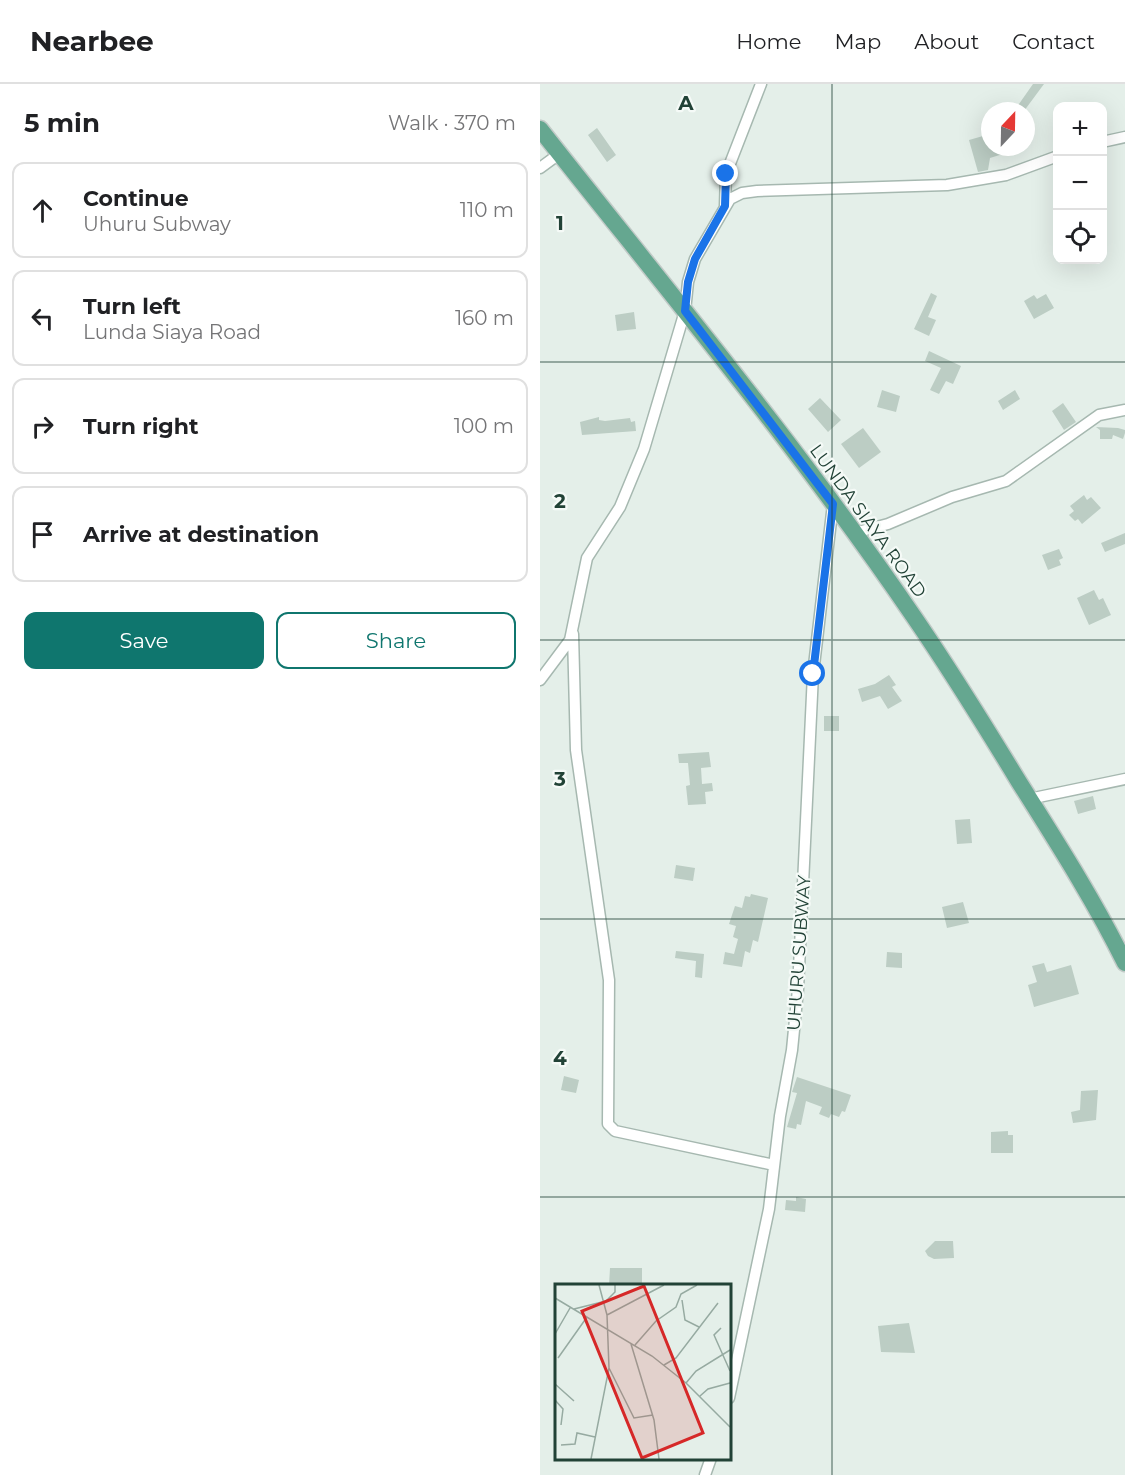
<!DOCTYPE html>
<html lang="en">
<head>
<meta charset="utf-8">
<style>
  :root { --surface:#fff; --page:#f6f6f6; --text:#202124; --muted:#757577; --line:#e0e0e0; --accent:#0f766e }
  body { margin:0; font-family:Montserrat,sans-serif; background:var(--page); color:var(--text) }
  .controls { position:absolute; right:18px; top:18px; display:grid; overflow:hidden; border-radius:12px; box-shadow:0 6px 24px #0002 }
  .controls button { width:54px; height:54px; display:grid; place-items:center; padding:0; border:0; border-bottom:2px solid var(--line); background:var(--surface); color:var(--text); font:30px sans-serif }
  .compass { position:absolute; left:441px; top:18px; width:54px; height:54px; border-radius:50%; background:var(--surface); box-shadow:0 6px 24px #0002; rotate:22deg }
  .stop { position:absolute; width:18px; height:18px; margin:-14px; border:4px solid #1a73e8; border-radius:50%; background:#fff }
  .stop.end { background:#1a73e8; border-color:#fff; box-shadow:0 2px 6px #0008 }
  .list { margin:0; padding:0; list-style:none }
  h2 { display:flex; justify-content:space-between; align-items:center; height:78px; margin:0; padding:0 24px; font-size:26px }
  h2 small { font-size:20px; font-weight:400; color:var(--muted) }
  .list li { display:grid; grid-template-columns:39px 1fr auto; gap:18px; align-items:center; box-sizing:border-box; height:96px; margin:0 12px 12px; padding:0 12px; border:2px solid var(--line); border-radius:12px }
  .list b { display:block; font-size:22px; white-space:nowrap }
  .list p { margin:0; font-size:20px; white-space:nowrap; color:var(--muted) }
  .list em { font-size:20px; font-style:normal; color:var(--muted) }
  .actions { display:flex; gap:12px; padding:18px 24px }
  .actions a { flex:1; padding:14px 0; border:2px solid var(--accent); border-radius:12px; text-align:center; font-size:21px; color:var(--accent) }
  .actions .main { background:var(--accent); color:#fff }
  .icon { flex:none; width:33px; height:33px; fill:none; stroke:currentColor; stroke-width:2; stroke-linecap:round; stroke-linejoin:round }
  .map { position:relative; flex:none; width:585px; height:1391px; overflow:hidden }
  header { display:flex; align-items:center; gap:36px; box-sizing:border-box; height:84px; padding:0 30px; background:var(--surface); border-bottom:2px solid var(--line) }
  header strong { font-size:28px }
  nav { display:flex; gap:33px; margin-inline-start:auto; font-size:21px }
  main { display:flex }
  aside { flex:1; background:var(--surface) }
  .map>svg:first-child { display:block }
</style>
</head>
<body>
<header>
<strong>Nearbee</strong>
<nav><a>Home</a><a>Map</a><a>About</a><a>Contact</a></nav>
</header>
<main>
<aside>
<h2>5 min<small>Walk · 370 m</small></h2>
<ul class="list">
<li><svg class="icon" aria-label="ahead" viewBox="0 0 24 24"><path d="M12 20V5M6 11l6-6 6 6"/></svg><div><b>Continue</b><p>Uhuru Subway</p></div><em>110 m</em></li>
<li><svg class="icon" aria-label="left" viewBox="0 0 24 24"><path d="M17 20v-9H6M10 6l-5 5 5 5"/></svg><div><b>Turn left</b><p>Lunda Siaya Road</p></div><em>160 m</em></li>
<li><svg class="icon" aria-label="right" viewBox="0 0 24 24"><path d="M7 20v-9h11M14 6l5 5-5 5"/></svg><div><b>Turn right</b></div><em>100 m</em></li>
<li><svg class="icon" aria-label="arrive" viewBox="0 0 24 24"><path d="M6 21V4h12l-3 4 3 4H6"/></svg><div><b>Arrive at destination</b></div></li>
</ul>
<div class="actions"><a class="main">Save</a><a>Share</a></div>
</aside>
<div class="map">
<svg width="585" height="1391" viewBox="0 0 585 1391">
  <rect width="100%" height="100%" fill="#e4efe9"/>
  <path fill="#bccdc4" d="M493,0H504L484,27H474Z
    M57,44L76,71L67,78L48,51Z
    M450,50V63L479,65L450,74L448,86L438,88L429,56Z
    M391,209L397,212L388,233L396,236L389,252L374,245Z
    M506,210L514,224L494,235L484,217L494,211L497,215Z
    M94,228L96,245L77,247L75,231Z
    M389,267L421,282L413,300L406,297L399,310L390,306L401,284L385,277Z
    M342,306L360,312L356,328L337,323Z
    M475,306L480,315L463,326L458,317Z
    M280,314L301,336L288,348L268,325Z
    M523,319L536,338L524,346L512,327Z
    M59,333V336L65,337L90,334L91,338L95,337L96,347L42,351L40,338Z
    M556,343L578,344L585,346V349L583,355L573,351L572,355H560V346Z
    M323,344L341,368L319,384L301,360Z
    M544,411L547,416L551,413L561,424L542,440L538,435L535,437L529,431L534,427L530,422Z
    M585,449V460L565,468L561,459Z
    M519,465L523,474L519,476L521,481L508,486L502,471Z
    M554,506L559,516L563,514L571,531L549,541L537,514Z
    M349,591L356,601L352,603L362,617L348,625L340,612L322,618L318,605L335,600Z
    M284,632H299V647H284Z
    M169,668L171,683L161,684L162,700L172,699L173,707L165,708L166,720L148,721L146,702L150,701L148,679H139L138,670Z
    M553,712L556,725L538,730L534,717Z
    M430,735L432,759L417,760L415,736Z
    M136,781L155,784L153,797L134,794Z
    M211,810L228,814L218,858L213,856L210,869L205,867L202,883L183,880L185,868L194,870L198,855L193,853L196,842L189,840L195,822L202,824L205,812L210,813Z
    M423,818L429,839L407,844L402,823Z
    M136,867L164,870L162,894L155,893L156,877L135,874Z
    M347,868L362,869V884L346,883Z
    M504,879L507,888L531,881L539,910L494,923L488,901L497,898L492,882Z
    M24,992L39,996L36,1009L21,1006Z
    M257,993L311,1011L305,1028L302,1027L299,1033L291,1030L289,1034L279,1030L282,1023L266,1017L261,1041L257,1040L256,1045L247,1043L257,1009L252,1008Z
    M558,1006L556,1036L533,1039L531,1028L540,1026L541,1007Z
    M468,1047V1051H473V1069H451V1048Z
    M256,1113L266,1115L265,1128L245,1126L246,1116L256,1117Z
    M395,1157H413L414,1174L394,1175L388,1172L385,1167Z
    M70,1184H102V1202H69Z
    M369,1239L375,1269L341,1268L338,1242Z"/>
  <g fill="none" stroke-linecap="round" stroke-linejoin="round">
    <g stroke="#a6b8b0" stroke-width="13">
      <path id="minor" d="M562,58L585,53
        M0,84L19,70
        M185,122L186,90L221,0
        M314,449L348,440L412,413L466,397L559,331L585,326
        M33,550L36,666L69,896L68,1040L75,1047L234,1081
        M0,596L30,556L47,474L80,423L104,365L145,227L148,198L155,175L190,115L202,109L217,107L407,101L466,91L518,72
        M489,715L585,695
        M189,1314L229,1125L240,1032L252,966L258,905L273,590L293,420
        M165,1391L171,1374"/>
    </g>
    <g stroke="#c1cac7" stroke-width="19">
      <path id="primary" d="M0,45C127,206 259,364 374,533C411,587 445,642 479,698C516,757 554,816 585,879"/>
    </g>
    <use href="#minor" stroke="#fff" stroke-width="10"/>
    <use href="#primary" stroke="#65a790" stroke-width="16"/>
  </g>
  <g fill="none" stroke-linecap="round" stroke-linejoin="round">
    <path stroke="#1a73e8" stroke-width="8" d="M186,90L185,122L155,175L148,198L145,227L293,420L273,590"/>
  </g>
  <path fill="none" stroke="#214236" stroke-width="1.5" stroke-opacity="0.55" d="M292,0V1391M0,278H585M0,556H585M0,835H585M0,1113H585"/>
  <g text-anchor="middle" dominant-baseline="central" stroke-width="4.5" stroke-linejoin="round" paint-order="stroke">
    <g font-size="18" fill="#214236" stroke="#f5faf7">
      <text transform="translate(328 437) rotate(54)">LUNDA SIAYA ROAD</text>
      <text transform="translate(259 869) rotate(-86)">UHURU SUBWAY</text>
    </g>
  </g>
  <g transform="translate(15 1200)">
    <rect width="176" height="176" fill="#e4efe9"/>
    <path fill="none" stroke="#96aaa1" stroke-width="1.5" d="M44,1L52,31M0,14L97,72L131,99L175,143M127,16L130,36L144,43M19,25L51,17L60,8V1M166,44L159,51L175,87M0,50L15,24M76,60L99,136L104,175M80,61L101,37L121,23L126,10L142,1M3,74L32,33M109,81L121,74L163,19M54,84L79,134L98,131M131,99L141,87L175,66M0,100L19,117M145,112L153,105L175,99M0,116L8,125L6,141M6,161L20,160L22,149L40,153M36,175L54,84L52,31L109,1"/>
    <path fill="#d62828" fill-opacity="0.15" stroke="#d62828" stroke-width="3" d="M89,2L148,149L87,174L27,27Z"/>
    <rect width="176" height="176" fill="none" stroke="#214236" stroke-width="3"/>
  </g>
  <g font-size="20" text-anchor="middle" font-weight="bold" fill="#214236" stroke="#f5faf7" stroke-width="4.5" stroke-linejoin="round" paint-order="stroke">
    <text x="146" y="26">A</text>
    <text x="20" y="146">1</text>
    <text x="20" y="424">2</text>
    <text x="20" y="702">3</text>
    <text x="20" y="981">4</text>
  </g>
</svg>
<div class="controls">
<button>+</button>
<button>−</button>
<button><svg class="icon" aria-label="locate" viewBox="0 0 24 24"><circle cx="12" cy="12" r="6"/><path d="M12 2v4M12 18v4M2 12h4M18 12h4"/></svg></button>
</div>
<svg class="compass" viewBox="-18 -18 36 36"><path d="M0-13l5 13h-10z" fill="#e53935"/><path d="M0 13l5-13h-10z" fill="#757577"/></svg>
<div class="stop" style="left:273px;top:590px"></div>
<div class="stop end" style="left:186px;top:90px"></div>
</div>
</main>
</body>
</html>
